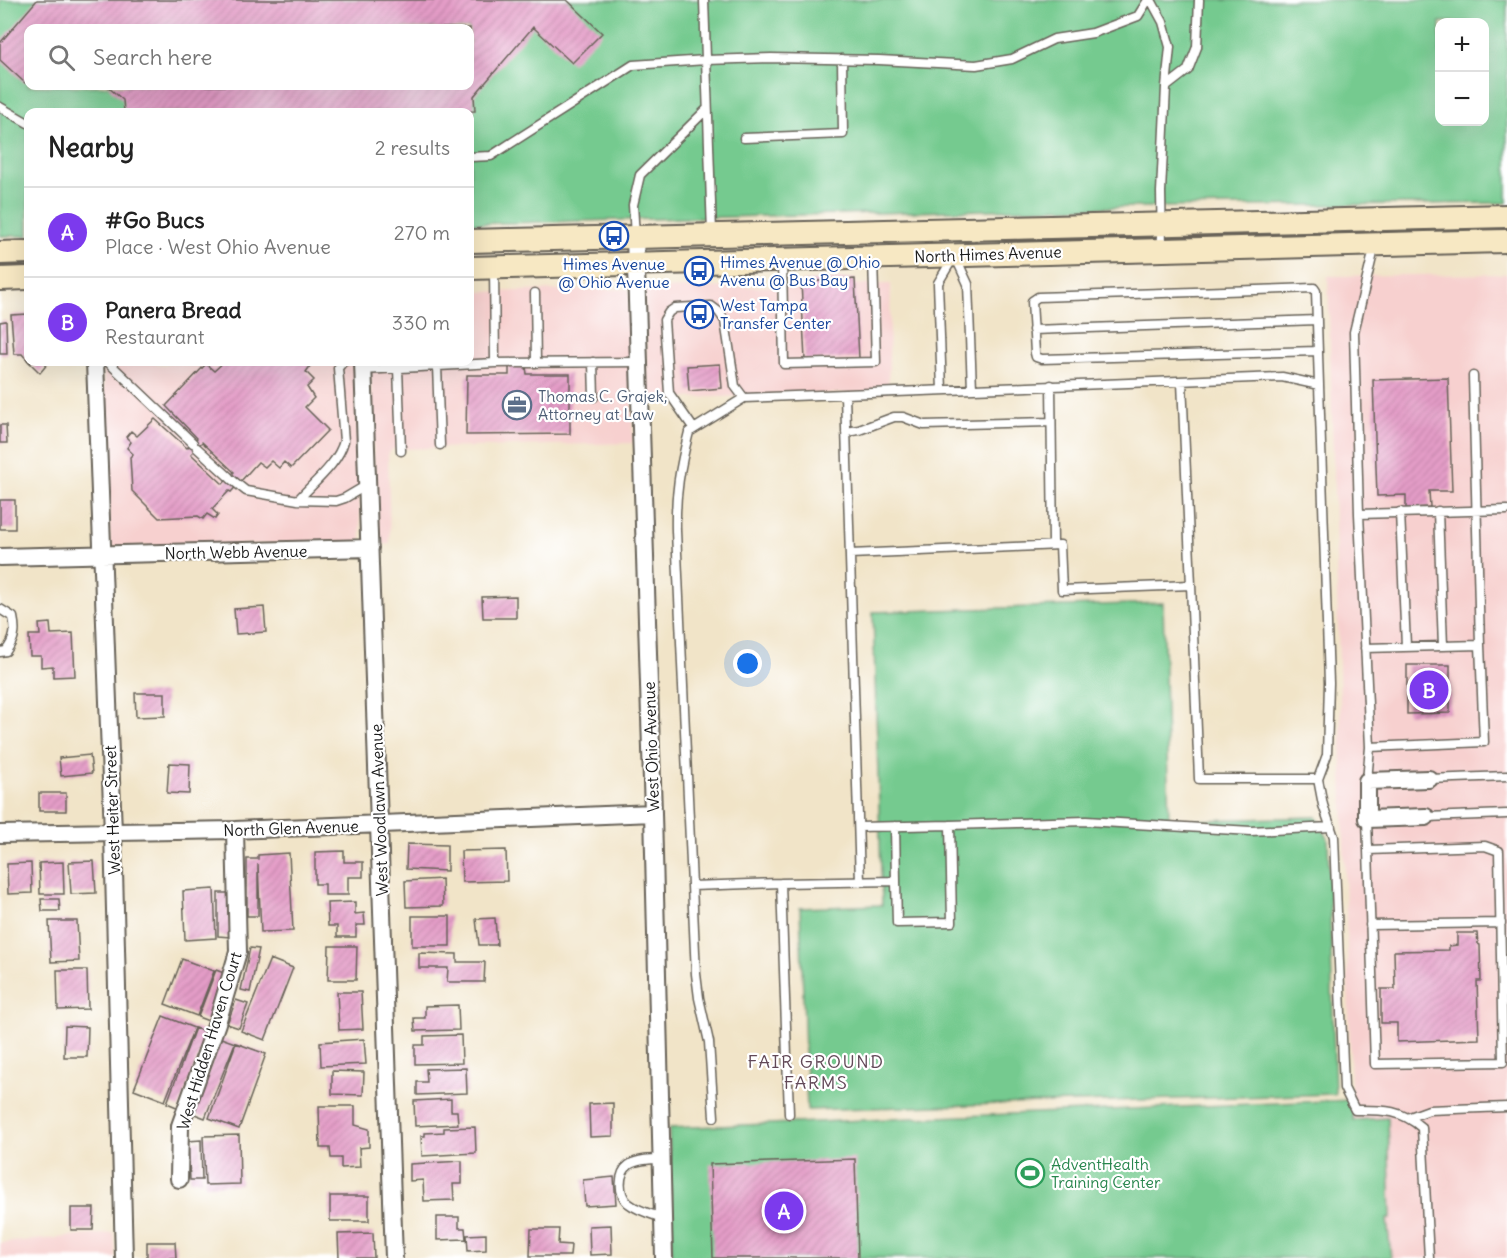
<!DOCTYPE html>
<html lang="en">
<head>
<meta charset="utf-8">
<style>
  :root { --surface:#fff; --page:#f2f2f2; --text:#222; --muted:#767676; --line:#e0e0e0; --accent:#7c3aed }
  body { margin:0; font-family:Delius,sans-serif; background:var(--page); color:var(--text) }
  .controls { position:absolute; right:18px; top:18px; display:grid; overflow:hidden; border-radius:12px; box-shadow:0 6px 24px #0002 }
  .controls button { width:54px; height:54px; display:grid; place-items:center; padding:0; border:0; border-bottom:2px solid var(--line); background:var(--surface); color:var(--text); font:30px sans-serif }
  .you { position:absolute; left:748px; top:664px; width:21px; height:21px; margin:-15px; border:4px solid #fff; border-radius:50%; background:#1a73e8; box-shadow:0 0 0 9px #1a73e833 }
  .badge { display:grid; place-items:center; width:39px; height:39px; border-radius:50%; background:var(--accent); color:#fff; font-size:20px; font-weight:700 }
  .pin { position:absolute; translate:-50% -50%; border:3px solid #fff; box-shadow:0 2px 6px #0006 }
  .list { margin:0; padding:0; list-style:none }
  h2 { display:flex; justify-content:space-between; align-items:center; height:78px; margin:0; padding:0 24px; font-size:26px }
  h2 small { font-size:20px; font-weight:400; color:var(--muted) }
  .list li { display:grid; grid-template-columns:39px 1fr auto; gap:18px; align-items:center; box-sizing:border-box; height:90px; padding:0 24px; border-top:2px solid var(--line) }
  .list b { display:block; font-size:22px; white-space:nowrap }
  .list p { margin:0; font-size:20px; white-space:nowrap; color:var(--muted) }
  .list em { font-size:20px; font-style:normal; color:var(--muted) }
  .icon { flex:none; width:33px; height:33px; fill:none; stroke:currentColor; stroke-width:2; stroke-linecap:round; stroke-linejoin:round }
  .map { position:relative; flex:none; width:1507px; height:1258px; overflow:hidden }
  .search { position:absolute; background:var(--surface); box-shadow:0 6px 24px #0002; left:24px; top:24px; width:450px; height:66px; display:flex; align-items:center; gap:15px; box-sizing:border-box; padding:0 21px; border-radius:12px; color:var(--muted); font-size:22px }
  .panel { position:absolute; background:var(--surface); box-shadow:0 6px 24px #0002; left:24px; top:108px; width:450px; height:258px; border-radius:12px }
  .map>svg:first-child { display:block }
</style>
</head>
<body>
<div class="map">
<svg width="1507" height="1258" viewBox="0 0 1507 1258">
  <defs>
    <pattern id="building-hatch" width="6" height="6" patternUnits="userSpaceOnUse" patternTransform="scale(1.5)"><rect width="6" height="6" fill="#e49cc7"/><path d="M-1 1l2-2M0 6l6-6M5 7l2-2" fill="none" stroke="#c386aa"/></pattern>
  </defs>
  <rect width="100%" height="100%" fill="#fff"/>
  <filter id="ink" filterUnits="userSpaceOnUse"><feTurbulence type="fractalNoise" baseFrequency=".0167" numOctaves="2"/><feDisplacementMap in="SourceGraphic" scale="12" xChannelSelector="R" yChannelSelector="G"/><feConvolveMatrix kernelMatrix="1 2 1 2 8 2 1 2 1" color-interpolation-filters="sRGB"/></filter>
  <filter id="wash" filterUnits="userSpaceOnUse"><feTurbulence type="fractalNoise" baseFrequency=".008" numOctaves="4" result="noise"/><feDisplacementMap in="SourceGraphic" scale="24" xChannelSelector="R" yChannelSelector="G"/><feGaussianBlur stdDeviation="1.35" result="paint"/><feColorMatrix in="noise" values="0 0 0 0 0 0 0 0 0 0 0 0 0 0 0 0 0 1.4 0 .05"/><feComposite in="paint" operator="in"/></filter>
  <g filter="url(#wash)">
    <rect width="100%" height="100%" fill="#f1e4c8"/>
    <path fill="#f7d0cf" d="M1507,274V1258H1391L1387,1219H1390L1387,1118L1352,1120L1328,276Z
      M891,284L888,392L648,399L644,289Z
      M629,289L633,443L392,449L388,455L390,544L377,545L370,362H470V292Z
      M103,362H155L158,365L165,366L170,362H355L361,542L110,547Z
      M114,1233L116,1258H0V1243Z"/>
    <path fill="#75ca8f" stroke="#487356" stroke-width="1.5" fill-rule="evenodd" d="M0,0H1507V203L1059,208L470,224V112H28V236H0ZM1440,22H1484V122H1440ZM28,28H470V86H28Z
      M1163,603L1169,821L1316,817L1328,839L1335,1094L807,1110L800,908L882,905L873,612Z
      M1352,1100L1353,1120L1388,1118L1391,1219H1387L1391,1258H672L669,1128Z"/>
    <g id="blocks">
      <path fill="url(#building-hatch)" fill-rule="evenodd" d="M37,0H567L602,33L572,63L533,27L474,96L475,111L124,112L123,100L107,86H470V28H28V79L25,83L0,60V43Z
        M855,279L859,358L805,360L801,282Z
        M28,314V361L22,354H14L11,315Z
        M6,321L7,354H0V322Z
        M29,362H49L40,373Z
        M224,362H313L306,372L314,380L307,387L314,398L305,407L328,430L291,468L284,462L279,468L271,461L265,467L258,462L231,492L229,491L212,509L218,515L215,519L207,514L203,519L198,516L159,518L132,491L130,457L133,454L127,448L131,442L126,437L131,431L137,436L155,419L187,448L197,438L166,406L206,364L214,371ZM202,442L234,472L223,484L191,454Z
        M720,364L722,388L689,391L687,366Z
        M509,367H526L527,374H570V434L466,435L467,375H509Z
        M1448,378L1452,491H1429L1430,507L1406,508V495L1377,496L1373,380Z
        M0,425H6L7,443H0Z
        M0,500H15V529H0Z
        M516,596V618H483L482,597Z
        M264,607L266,632L236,634L234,609Z
        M50,623L51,634L73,633L75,676L53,677V666L41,667V656H30L29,635H40L39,624Z
        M1407,665H1450V713L1407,714Z
        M135,693H165V716L136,717Z
        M90,755L92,773L61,776L59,758Z
        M169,763L190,764L189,794L167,793Z
        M39,793H66V811H39Z
        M407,844L447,845V871L406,869Z
        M506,850L507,881L462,882L461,851Z
        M344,851V862H363V877H348V895H325V884H315V852Z
        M289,853L293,931L261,932L258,864V916H247V859H258V855Z
        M94,861L96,893L71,894L69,862Z
        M63,862L64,894H40L39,863Z
        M31,863L32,893L8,894L7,864Z
        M442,879L443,906L406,907L405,881Z
        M214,889L216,938L185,940L183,891Z
        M218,893H229L230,937L218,936Z
        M41,899H59L60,911H42Z
        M355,902V914L364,913L365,925H356V937H337V926H328L327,903Z
        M412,916H450V946H412Z
        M495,918L497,945H479L476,919Z
        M49,921H77L79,961L51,962Z
        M1457,933H1477L1478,944L1480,945L1481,981H1477L1479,1039L1397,1042V1023H1381V989H1395L1394,951L1449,950V946L1457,945Z
        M329,946H357L356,980H328Z
        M250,948L259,949L250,992L241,990Z
        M419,953L457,954V962H485L484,982H447L448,968H419Z
        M182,959L214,971L197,1016L165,1004Z
        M270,959L293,968L265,1040L241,1031Z
        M57,970H87L88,1009L58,1010Z
        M216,970L229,975L211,1022L198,1017Z
        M337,992H361L363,1029L339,1030Z
        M236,1000L248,1004L239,1028L227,1024Z
        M458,1005L459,1030L415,1031L414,1018H425V1006Z
        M163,1016L194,1028L165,1101L134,1089Z
        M65,1026L88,1027L87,1057H64Z
        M195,1028L207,1033L179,1108L167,1103Z
        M461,1035L462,1063L415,1064V1045H424V1036Z
        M221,1038L235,1043L205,1118L192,1113Z
        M364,1039L366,1064L321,1066L320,1042Z
        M236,1043L266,1054L239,1129L209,1118Z
        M466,1068L467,1093L417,1095V1082H427L426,1069Z
        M332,1071L364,1072L363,1095L332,1094Z
        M451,1099V1111H457L458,1124L415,1126L414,1101Z
        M613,1103V1136L590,1137L589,1104Z
        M319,1106H355V1125L369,1129V1147L359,1148L360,1167L341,1168V1158H331L330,1148H320Z
        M475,1127L476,1153L422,1156L421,1136H425V1133L444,1132V1128Z
        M239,1135L240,1184L205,1185L203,1136Z
        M201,1140L202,1180H190L188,1141Z
        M855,1159L858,1258H713L710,1164Z
        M462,1161V1184H453L454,1200L424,1201L423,1180L410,1181V1164Z
        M614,1177L616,1204L585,1206L583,1180Z
        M330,1196H369V1221H330Z
        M71,1208H94L93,1230H71Z
        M437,1217H459V1228H465L466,1239L437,1240Z
        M611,1225L612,1254L590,1255L589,1226Z
        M531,1229H559L558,1244L571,1245L570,1256H530Z
        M373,1233L374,1258H339L338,1234Z
        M486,1234V1250L468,1251L467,1235Z
        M147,1242H175L176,1258H147Z"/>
    </g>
  </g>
  <g filter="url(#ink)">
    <use href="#blocks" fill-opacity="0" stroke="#676258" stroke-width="1.5"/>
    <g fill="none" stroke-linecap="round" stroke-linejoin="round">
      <g stroke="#676258" stroke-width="11">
        <path id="lane" d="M704,0L712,233
          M1151,0L1163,22L1170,47L1166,87L1188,70L1197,47L1199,0
          M0,107L28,123
          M744,138L843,134L842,59
          M470,157L491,156L633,65L706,60L771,58L879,60L976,65L1012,59L1054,39L1093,33L1138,16L1148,0
          M635,236L633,205L640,175L707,109
          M1375,245L1354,332L1359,514L1507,510
          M1162,248L1161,192L1166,87
          M956,258L968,284L972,389
          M782,261L784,364L876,362L873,258
          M535,293L536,363
          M1033,330L1317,320
          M1318,351L1042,359L1036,357L1035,353L1032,301L1038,297L1314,288L1316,291C1317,322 1318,354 1319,385
          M108,362L193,443
          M593,362L594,397
          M495,363L639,362
          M437,366L440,445
          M398,368L401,451
          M363,370L495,363L494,268
          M1182,382L1191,585
          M1051,385L1053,545
          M942,390L938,283L953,258
          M845,395L860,882
          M694,429L669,393L664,320L669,312L675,308L711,306L719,312L725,321L735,386L744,398
          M846,432L859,430L894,417H903L924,425L1051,422
          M197,448L229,477
          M231,479L246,491L298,500L336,501L345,498L367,485
          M298,500C313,483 338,464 344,441L338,368L343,362
          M1438,511L1443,646
          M1400,512L1406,646
          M1359,514L1370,747L1367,781
          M850,554L1060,545L1062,590L1191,585L1199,779H1318
          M0,609L13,617C16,631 15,639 6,651L0,652
          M1365,648L1480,645L1473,376
          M1370,747L1484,742L1480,645
          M1429,779L1507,776
          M1426,817L1507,814
          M1367,819C1369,900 1372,982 1375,1064L1503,1062L1499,851L1485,846L1368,850
          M950,825L1086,821L1251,831L1331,827
          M895,826L896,881
          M692,886L781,883
          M1370,925L1501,923
          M789,1114L781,883L896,881L897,923L952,922L950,825L859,827
          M714,1117L709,1042L699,998L696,974L676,531C675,494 680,467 689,432L744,398L1282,377L1319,385L1329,683L1327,755L1318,779L1323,805L1334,837L1344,1088L1355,1110C1383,1110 1400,1109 1422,1128L1429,1258
          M1410,1117L1429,1110L1507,1107
          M662,1159C652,1159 638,1159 629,1165C618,1173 618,1194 628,1203C638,1211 651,1214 663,1218"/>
      </g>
      <g stroke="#676258" stroke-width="20">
        <path id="street" d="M635,236L653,813L664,1258
          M95,362L113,832L124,1258
          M363,362L394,1258
          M0,557L370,548
          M1426,817L1367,819V781L1429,779
          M0,834L235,830L653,813
          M179,1179L180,1126L217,1023L238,952L235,830"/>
      </g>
      <g stroke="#676258" stroke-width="26">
        <path id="secondary" d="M470,241L1507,216
          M0,253L28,252
          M470,268C815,258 1161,249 1507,241
          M0,279L28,278"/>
      </g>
      <use href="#lane" stroke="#fff" stroke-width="8"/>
      <use href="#street" stroke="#fff" stroke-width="16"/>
      <use href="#secondary" stroke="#f7e8c3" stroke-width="22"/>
    </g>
  </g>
  <defs>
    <g id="bus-ring" transform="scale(1.5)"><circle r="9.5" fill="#fff" stroke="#1a4fb4" stroke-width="1.5"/><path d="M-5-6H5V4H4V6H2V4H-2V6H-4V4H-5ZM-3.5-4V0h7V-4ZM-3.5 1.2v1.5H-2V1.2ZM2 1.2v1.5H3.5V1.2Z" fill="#1a4fb4"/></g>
    <g id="office-ring" transform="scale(1.5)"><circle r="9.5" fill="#fff" stroke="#5c6f8a" stroke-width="1.5"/><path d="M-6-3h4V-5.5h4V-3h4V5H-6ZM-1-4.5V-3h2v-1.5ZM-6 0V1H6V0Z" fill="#5c6f8a"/></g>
    <g id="stadium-ring" transform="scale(1.5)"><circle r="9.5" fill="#fff" stroke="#2e9e5b" stroke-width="1.5"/><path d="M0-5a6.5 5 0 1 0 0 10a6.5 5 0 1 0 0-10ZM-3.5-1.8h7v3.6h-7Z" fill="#2e9e5b"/></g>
  </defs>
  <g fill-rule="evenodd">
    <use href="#bus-ring" x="614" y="236"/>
    <use href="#bus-ring" x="699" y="271"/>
    <use href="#bus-ring" x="699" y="314"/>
    <use href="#office-ring" x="517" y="405"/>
    <use href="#stadium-ring" x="1030" y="1173"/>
  </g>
  <g text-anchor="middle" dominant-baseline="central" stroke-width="4.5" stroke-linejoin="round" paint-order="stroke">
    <g font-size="16" fill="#1c1c1c" stroke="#fff">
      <text transform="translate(988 254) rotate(-2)">North Himes Avenue</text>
      <text transform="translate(236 552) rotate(-1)">North Webb Avenue</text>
      <text transform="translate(651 747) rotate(-92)">West Ohio Avenue</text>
      <text transform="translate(112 810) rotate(-92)">West Heiter Street</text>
      <text transform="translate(379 810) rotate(-92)">West Woodlawn Avenue</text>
      <text transform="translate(291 828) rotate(-2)">North Glen Avenue</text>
      <text transform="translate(209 1041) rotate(-73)">West Hidden Haven Court</text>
    </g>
    <g font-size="16" fill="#164399" stroke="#fff" text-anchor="start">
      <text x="720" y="262">Himes Avenue @ Ohio<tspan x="720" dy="18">Avenu @ Bus Bay</tspan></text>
      <text x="614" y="264" text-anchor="middle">Himes Avenue<tspan x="614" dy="18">@ Ohio Avenue</tspan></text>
      <text x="720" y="305">West Tampa<tspan x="720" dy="18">Transfer Center</tspan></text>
    </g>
    <g font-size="16" fill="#4e5e75" stroke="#fff" text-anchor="start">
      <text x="538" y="396">Thomas C. Grajek,<tspan x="538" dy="18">Attorney at Law</tspan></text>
    </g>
    <g font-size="16" fill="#27864d" stroke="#fff" text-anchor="start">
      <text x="1051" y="1164">AdventHealth<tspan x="1051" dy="18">Training Center</tspan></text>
    </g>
    <g font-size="18" letter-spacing="1.5" fill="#624958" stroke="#fff">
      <text x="816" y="1061">FAIR GROUND<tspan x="816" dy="21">FARMS</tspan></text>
    </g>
  </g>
</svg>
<div class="controls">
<button>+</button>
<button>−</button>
</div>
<div class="you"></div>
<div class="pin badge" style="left:784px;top:1211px">A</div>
<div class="pin badge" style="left:1429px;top:690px">B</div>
<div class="search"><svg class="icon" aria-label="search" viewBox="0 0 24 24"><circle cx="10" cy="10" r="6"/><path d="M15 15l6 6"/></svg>Search here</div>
<section class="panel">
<h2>Nearby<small>2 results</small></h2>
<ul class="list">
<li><span class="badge">A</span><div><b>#Go Bucs</b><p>Place · West Ohio Avenue</p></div><em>270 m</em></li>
<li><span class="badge">B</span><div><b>Panera Bread</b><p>Restaurant</p></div><em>330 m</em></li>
</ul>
</section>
</div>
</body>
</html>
